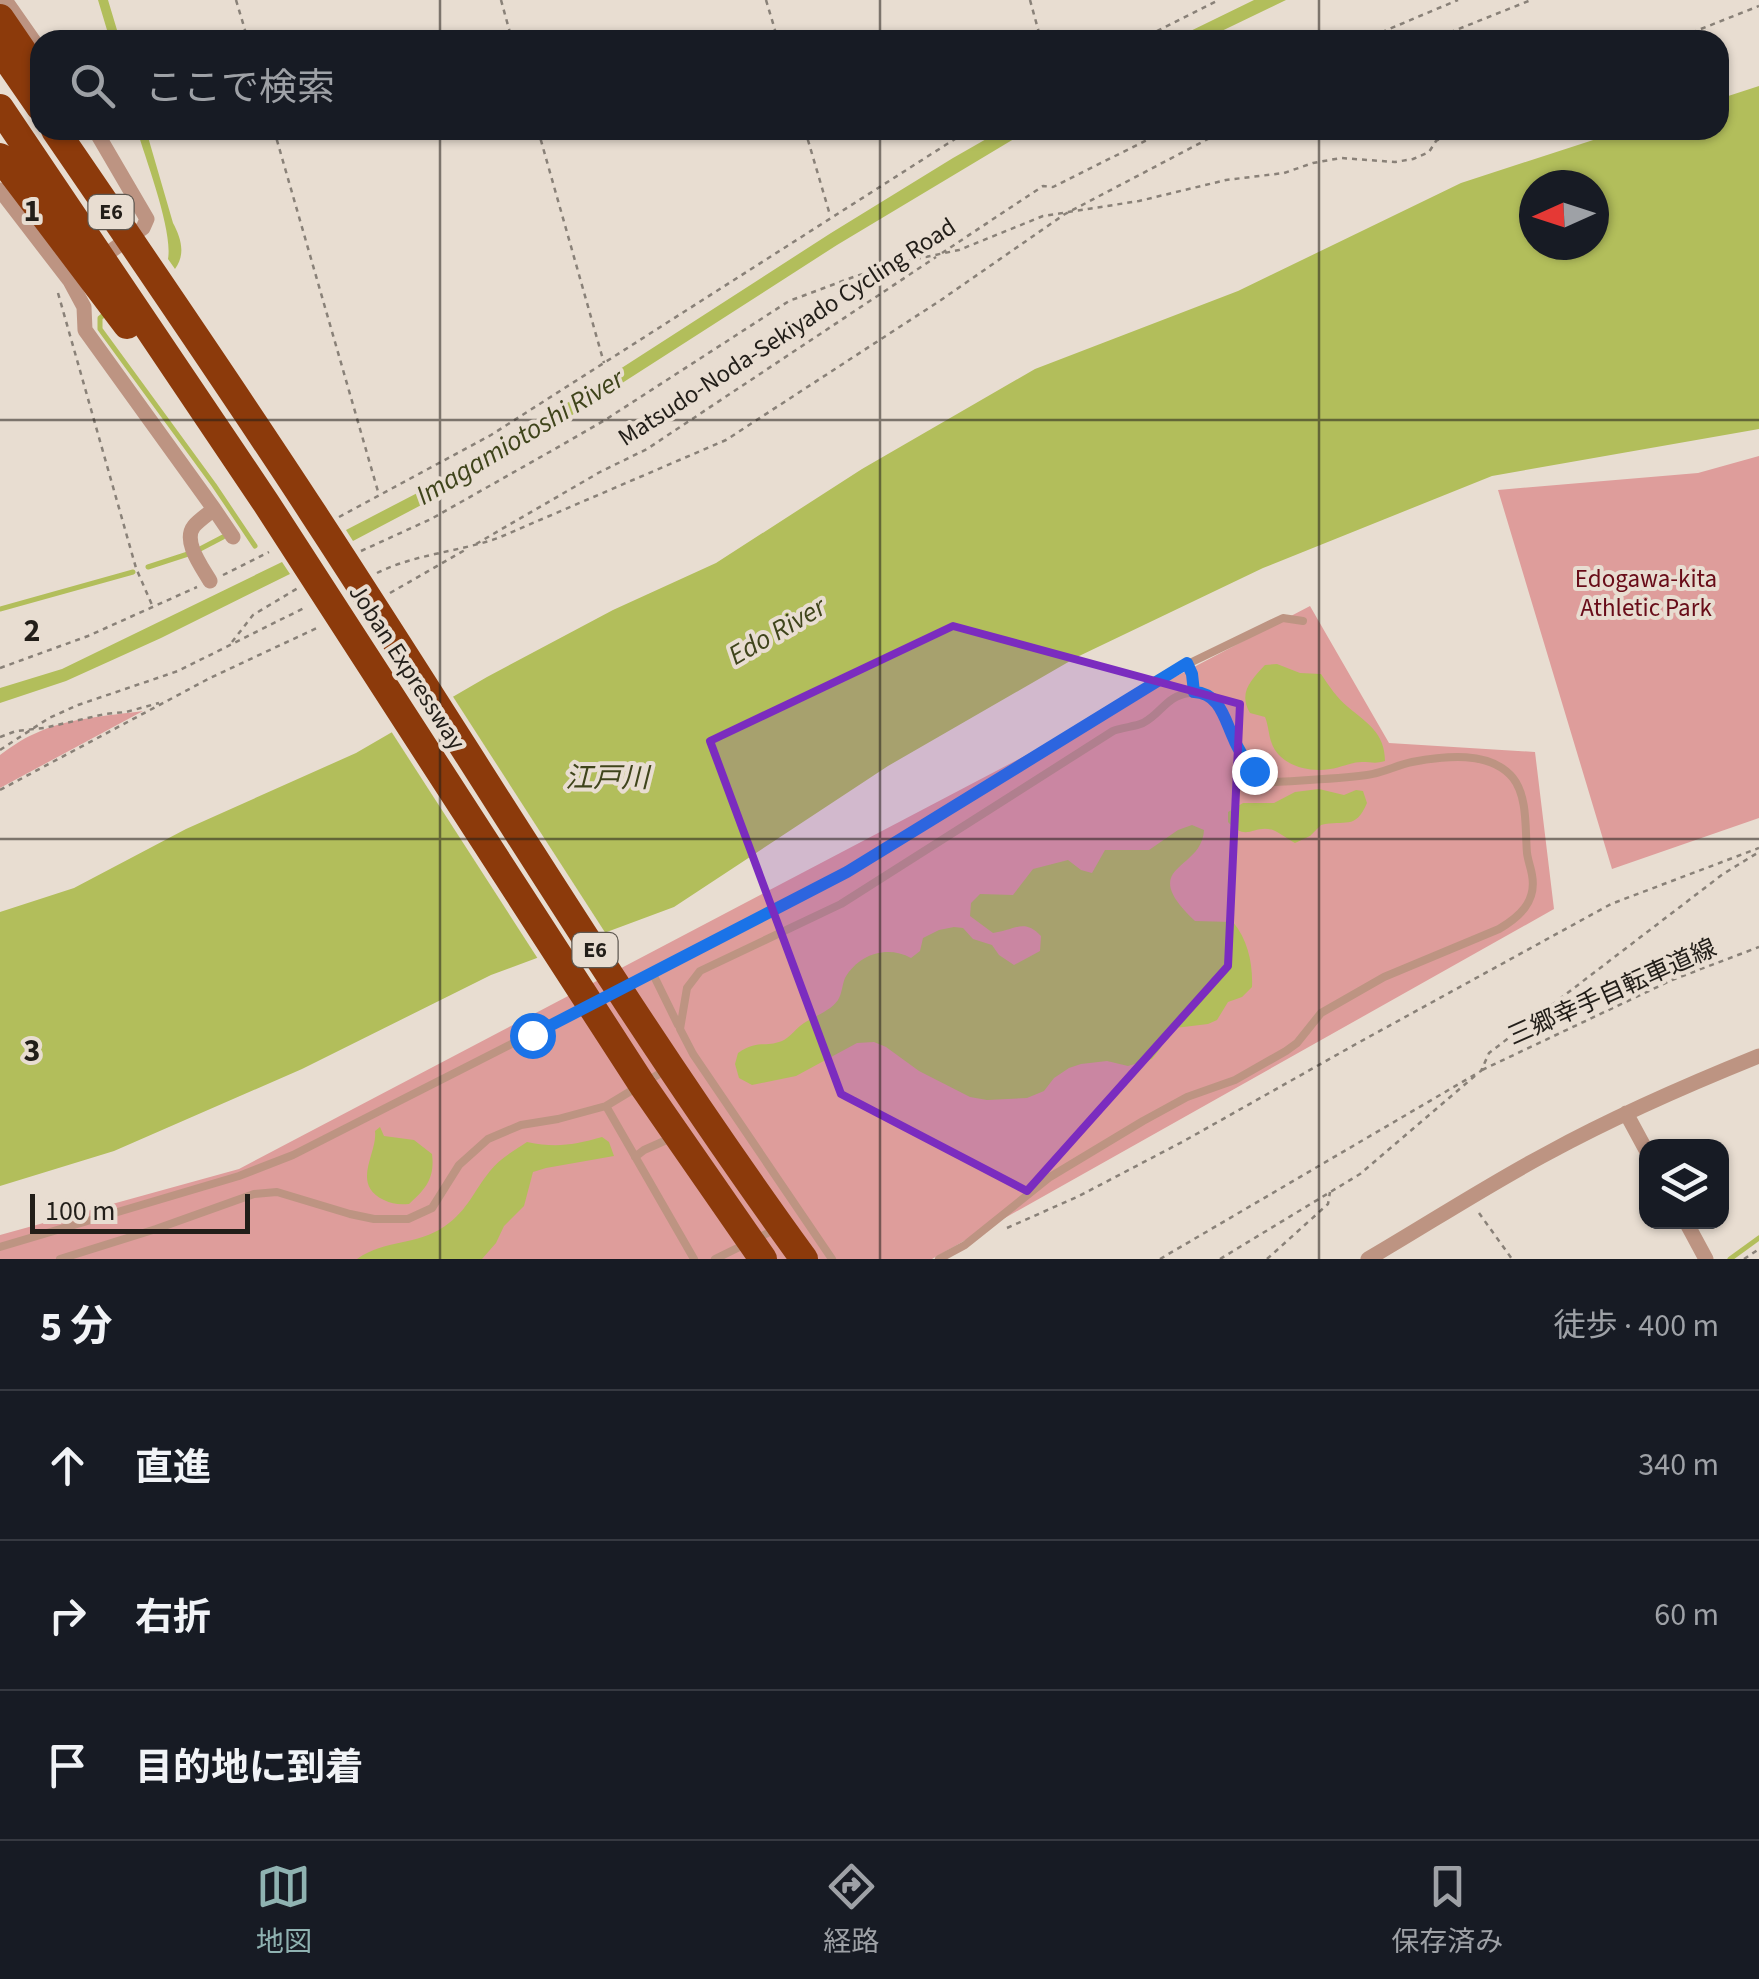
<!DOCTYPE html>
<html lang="ja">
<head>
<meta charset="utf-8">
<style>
  :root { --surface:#171b24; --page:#242831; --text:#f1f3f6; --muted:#9ea1a6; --line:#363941; --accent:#8fb2b1 }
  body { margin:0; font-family:"Source Sans 3","Noto Sans JP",sans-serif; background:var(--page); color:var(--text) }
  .controls { position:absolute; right:30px; bottom:30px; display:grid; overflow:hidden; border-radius:20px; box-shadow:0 2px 8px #0004 }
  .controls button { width:90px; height:90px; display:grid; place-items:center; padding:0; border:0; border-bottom:2px solid var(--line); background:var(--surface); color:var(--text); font:50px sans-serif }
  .compass { position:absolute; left:1519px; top:170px; width:90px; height:90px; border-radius:50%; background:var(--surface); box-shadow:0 2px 8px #0004; rotate:267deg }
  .scale { position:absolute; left:30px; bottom:25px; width:220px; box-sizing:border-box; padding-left:10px; border:5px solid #221e19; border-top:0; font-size:28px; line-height:35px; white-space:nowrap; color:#221e19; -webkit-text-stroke:8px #e8ddd1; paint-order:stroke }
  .stop { position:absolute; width:30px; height:30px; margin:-22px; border:8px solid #1a73e8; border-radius:50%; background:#fff }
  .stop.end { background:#1a73e8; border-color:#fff; box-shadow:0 2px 10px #0008 }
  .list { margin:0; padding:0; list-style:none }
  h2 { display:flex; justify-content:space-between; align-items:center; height:130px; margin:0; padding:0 40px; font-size:42px }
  h2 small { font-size:32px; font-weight:400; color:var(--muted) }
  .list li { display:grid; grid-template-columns:65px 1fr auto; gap:30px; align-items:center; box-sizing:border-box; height:150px; padding:0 40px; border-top:2px solid var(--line) }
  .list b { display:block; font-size:38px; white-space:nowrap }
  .list em { font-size:32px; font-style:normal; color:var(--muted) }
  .icon { flex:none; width:55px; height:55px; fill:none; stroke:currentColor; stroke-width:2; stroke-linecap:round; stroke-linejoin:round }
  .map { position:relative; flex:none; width:1759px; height:1259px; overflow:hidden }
  .search { position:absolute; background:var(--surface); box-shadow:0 2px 8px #0004; left:30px; right:30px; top:30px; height:110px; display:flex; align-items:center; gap:25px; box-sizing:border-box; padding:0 35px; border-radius:30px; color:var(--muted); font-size:38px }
  .sheet { height:580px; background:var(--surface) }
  nav { display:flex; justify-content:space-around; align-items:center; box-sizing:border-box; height:140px; border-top:2px solid var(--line); background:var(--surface); font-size:28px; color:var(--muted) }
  nav a { display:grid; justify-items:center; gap:5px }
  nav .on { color:var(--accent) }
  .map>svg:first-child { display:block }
</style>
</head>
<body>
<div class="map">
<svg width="1759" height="1259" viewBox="0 0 1759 1259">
  <rect width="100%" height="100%" fill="#e8ddd1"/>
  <path fill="#de9d9b" d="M1759,456V818L1612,869L1498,490L1698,473Z
    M1310,606L1389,743L1535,752L1554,909L932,1259H0V1235L239,1169Z
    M143,711L0,788V755C11,747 22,739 34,734C67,718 107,716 143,711Z"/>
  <path fill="#b2be5b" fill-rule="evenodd" d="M98,0H108L120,40H110Z
    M1254,0H1286L1203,40H1172Z
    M1759,86V429L1492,476L1263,568L1077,657L888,766L674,907L491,975L302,1069L114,1151L0,1186V912L74,888L186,829L356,753L487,677L613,610L716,563L862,469L1035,369L1238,291L1461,183L1624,130H1719V99ZM1534,185H1594V245H1534Z
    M137,130H146L173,223C181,238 186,254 175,269L168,259C173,231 146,160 137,130Z
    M1002,130H1029L837,245L482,473L353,541L346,530L425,489L516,436L831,233L953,158Z
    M282,562L290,574L161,638L66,681L0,703V688L62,669Z
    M1277,664L1300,673L1321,674C1329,686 1337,698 1348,707C1367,723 1385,733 1385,761C1375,764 1372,762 1362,762C1351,762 1340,768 1330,769C1312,772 1291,768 1278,754C1268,743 1270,729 1265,717L1250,713C1238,693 1251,680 1265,665Z
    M1319,789L1344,795L1356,790L1363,791L1367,803C1355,831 1345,819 1321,825L1310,836L1295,843C1288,839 1280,833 1273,830C1253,824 1247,843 1228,822V812L1243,803H1274L1295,792Z
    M1192,825L1204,830C1202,872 1135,864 1195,921L1233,922C1248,940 1253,964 1252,987L1242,997L1228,1002L1217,1020L1208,1024L1175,1028L1169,1032L1160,1049L1152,1059L1128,1066L1107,1061L1081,1064L1069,1068L1054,1078L1044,1091L1027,1098L987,1100L970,1097L919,1071L886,1047L874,1042L857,1043L796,1076L752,1085L739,1078L735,1064L738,1053C758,1039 764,1048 782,1041C789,1038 794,1031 800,1026C811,1017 830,1012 838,1000C842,994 842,985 845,978C859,954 887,945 911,958L920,951L923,938L939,930L954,927L963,928L973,939L992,945L999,955L1014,965L1040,951L1041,936C1024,918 1015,930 993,933L970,916L971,903L980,894L1013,895L1033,869L1068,860L1081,870L1092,873L1105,850H1149L1178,830Z
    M380,1127L384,1136L414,1140L432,1154C435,1178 426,1189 409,1204C399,1205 392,1204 384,1200C350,1184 378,1153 375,1131Z
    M602,1137L609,1142L614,1156L546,1168L533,1172L524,1206L504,1226L496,1243L482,1259H357C385,1239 417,1246 445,1226C468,1210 473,1192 490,1171C499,1159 515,1150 527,1142C556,1148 574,1145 602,1137Z"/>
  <path fill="#e8ddd1" d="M450,692L608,937L540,962L389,728Z"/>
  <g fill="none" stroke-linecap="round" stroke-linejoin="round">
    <path stroke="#b2be5b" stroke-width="5" d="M105,314L100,318V329L214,485L255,546
      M200,549L223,537
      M148,567L188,554
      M0,609L133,572
      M1730,1259L1759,1238"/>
    <path stroke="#898178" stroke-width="2.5" stroke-dasharray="5 5" stroke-linecap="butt" d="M236,0L248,40
      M501,0L512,40
      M766,0L778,40
      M1030,0L1041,40
      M1139,40L1219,0
      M1363,40L1458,0
      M1431,40L1531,0
      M1673,40L1759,6
      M274,130L379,495
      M538,130L604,363
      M805,130L830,215
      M942,253L1043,186L1053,187L1167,130
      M58,293L136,568L152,605
      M339,517L491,435L969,130
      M476,544L600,472L647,449L936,257
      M361,551L431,519L553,450L605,420L789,301L856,276L906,261L959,250L1043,216L1139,201L1226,180L1284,173L1313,163L1341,158L1395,162L1413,159L1429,152L1436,141L1454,130
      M377,573C415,554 458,552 498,538L726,440L941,300L1065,214L1225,130
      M223,575L269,552
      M390,593L465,550
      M232,642L253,615L298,588
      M0,668L88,636L197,587
      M0,737L16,731L44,728L105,714L126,712L159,703
      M0,750L49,718L78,705L178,671L306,607
      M0,790L210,678L319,627
      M1482,1070L1672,980L1759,947
      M1479,1213L1512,1259
      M1007,1228L1079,1196L1184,1141L1356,1044L1611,904L1759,848
      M1160,1259L1481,1071L1489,1053L1723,874L1759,852
      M1220,1259L1360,1174L1476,1075
      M1267,1259L1328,1204L1330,1192
      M1744,1259L1759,1249"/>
    <path stroke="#bd9482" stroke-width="8" d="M1187,663L1192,674L1194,693
      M652,972L847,871L1165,675L1283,618L1303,621
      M625,986L652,972L678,1025
      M606,1106L694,1259
      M635,1157L644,1150L671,1138
      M0,1247L239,1176L293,1155L612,993
      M60,1259L156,1229L254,1194L277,1192L350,1214L374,1219H408L432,1208L459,1165L488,1139L521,1125L558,1119L606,1106L664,1071
      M715,1259L774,1230
      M832,1259L693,1054L680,1029L687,988L700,971L841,904L1113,731C1123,727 1134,727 1143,723C1161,714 1166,696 1189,693C1237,685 1227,774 1275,782C1306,780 1337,779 1367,775C1383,773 1397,765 1412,762C1444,756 1490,750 1513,778C1528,797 1525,830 1527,853C1528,861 1531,868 1532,875C1537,902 1519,917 1499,929L1384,977L1321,1013L1297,1043L1286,1051L1235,1080L1187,1097L1143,1121L1050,1177L965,1245L939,1259"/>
    <path stroke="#bd9482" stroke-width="15" d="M5,0L40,50
      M95,130L147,219L143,228L97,261
      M0,190L70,281L84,307L85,330L214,509C208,514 199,520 194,526C182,541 202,567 210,581
      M214,509L233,537
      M1626,1113L1646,1150
      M1686,1222L1706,1259
      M1368,1259C1428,1224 1486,1186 1548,1153C1616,1116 1687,1085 1759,1056"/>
    <path stroke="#8c3a0b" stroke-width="28" d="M0,18L30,62
      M0,49L40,107
      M0,108L266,503L643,1086L763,1259
      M55,130C142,257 229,384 313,513C476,762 629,1018 804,1259
      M0,157L127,325"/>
  </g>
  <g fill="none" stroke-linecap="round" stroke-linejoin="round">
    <path stroke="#1a73e8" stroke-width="12" d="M532,1035L847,872L1187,663L1192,674L1194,692C1219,693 1224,717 1233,737C1238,750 1245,760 1254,771"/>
  </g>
  <path fill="#7b2cbf" fill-opacity="0.2" stroke="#7b2cbf" stroke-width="8" stroke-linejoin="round" d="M953,626L1240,704L1228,966L1027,1191L841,1094L710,741Z"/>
  <path fill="none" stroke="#221e19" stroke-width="2.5" stroke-opacity="0.55" d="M440,0V40M880,0V40M1319,0V40M440,130V1259M880,130V1259M1319,130V1259M0,420H1759M0,839H1759"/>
  <g text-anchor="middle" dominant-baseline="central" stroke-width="8" stroke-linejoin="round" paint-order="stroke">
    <g fill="#e8ddd1" stroke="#5d5750" stroke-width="2.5">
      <rect x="88.5" y="195" width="45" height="34" rx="8"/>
      <rect x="572.5" y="933" width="45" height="34" rx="8"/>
    </g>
    <g font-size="22" font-weight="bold" fill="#221e19">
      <text x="111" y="212">E6</text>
      <text x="595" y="950">E6</text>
    </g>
    <g font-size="25" fill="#221e19" stroke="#e8ddd1">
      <text transform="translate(787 332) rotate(-33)">Matsudo-Noda-Sekiyado Cycling Road</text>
      <text transform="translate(407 667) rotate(57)">Joban Expressway</text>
      <text transform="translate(1612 992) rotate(-24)">三郷幸手自転車道線</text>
    </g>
    <g font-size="25" fill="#680c18" stroke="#e8ddd1">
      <text x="1646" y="579">Edogawa-kita<tspan x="1646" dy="29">Athletic Park</tspan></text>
    </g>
    <g font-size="28" font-style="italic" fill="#3f441b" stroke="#e8ddd1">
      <text transform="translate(520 437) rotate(-31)">Imagamiotoshi River</text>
      <text transform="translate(777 631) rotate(-30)">Edo River</text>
      <text x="607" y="778">江戸川</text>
    </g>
  </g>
  <g font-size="32" text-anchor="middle" font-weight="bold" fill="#221e19" stroke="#e8ddd1" stroke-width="8" stroke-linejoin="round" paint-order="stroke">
    <text x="32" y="221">1</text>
    <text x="32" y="641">2</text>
    <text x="32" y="1061">3</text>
  </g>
</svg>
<div class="controls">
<button><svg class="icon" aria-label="layers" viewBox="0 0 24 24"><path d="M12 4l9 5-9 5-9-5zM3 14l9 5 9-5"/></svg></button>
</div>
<svg class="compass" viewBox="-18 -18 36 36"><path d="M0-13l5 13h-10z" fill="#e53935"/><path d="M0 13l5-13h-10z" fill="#9ea1a6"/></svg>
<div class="scale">100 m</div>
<div class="stop" style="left:532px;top:1035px"></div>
<div class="stop end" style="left:1254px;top:771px"></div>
<div class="search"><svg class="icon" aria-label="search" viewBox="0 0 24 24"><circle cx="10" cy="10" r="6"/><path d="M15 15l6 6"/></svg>ここで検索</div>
</div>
<section class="sheet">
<h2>5 分<small>徒歩 · 400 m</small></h2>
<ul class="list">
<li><svg class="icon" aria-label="ahead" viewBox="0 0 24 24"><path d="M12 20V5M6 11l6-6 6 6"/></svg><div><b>直進</b></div><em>340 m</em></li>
<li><svg class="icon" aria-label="right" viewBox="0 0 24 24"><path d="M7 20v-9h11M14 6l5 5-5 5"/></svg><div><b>右折</b></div><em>60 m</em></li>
<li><svg class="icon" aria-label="arrive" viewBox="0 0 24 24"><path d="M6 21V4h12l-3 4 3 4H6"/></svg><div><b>目的地に到着</b></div></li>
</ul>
</section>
<nav>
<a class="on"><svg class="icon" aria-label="map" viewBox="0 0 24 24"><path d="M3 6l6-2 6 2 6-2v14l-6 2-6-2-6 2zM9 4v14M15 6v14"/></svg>地図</a>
<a><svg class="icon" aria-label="directions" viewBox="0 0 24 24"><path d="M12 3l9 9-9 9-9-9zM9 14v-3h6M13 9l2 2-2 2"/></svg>経路</a>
<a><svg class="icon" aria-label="saved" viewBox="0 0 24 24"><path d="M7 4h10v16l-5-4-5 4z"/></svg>保存済み</a>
</nav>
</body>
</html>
